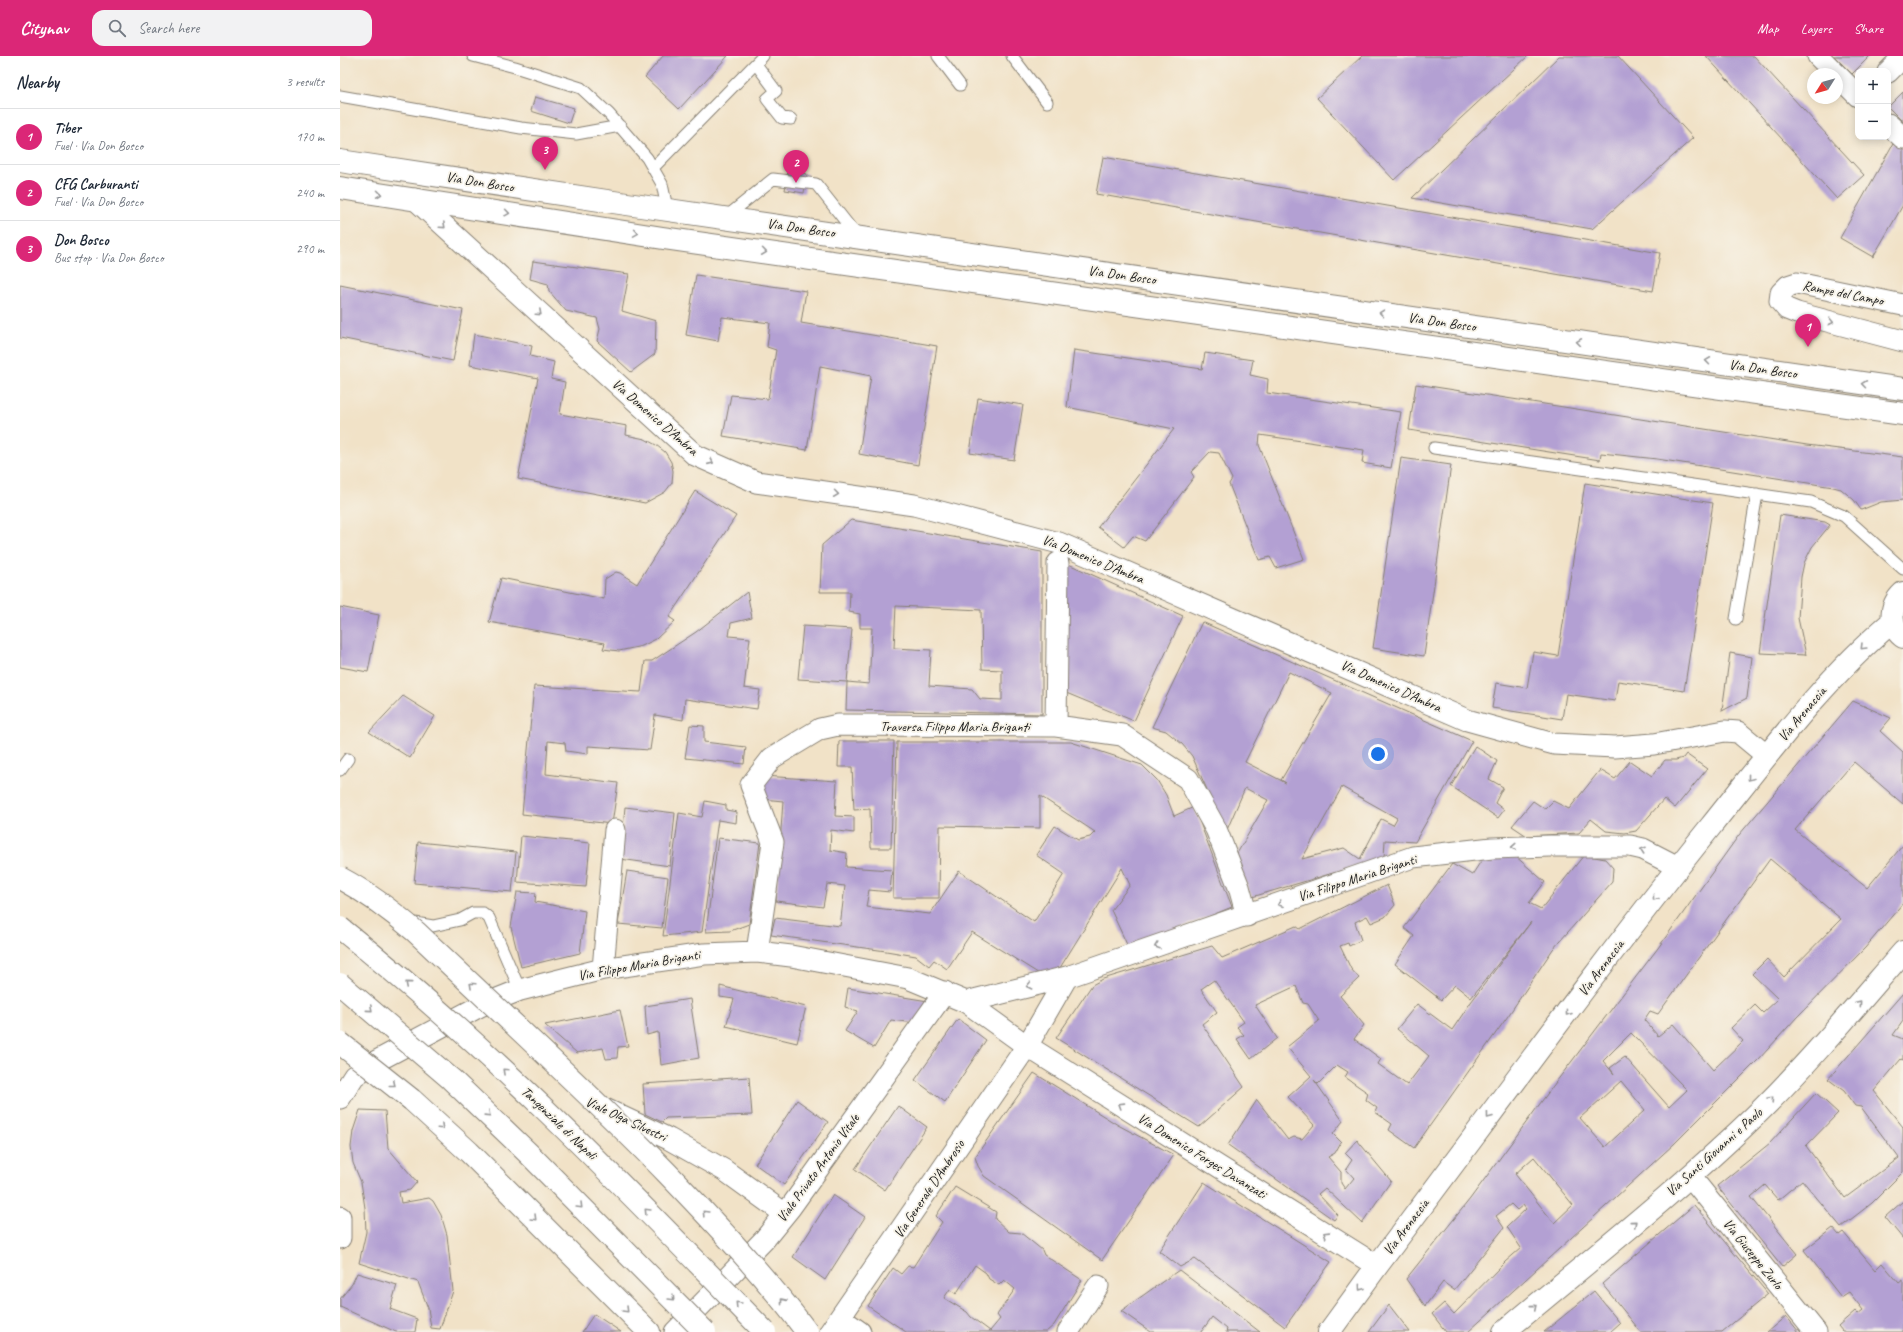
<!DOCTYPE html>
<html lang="en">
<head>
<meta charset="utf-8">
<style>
  :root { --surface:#fff; --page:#f2f2f3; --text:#1f2937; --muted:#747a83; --line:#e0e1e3; --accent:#db2777 }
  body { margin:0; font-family:Caveat,sans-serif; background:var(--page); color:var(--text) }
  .controls { position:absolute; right:12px; top:12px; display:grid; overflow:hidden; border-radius:8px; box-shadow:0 2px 10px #0003 }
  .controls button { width:36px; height:36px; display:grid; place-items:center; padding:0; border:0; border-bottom:1px solid var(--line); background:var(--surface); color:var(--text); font:20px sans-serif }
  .compass { position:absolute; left:1467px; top:12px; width:36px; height:36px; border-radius:50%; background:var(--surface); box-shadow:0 2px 10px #0003; rotate:233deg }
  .you { position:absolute; left:1038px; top:698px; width:14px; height:14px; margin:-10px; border:3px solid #fff; border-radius:50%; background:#1a73e8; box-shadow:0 0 0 6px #1a73e833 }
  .badge { display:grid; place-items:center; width:26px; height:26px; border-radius:50%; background:var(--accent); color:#fff; font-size:13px; font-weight:700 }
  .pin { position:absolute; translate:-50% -33px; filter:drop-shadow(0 1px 2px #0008) }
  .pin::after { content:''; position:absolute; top:21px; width:14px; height:12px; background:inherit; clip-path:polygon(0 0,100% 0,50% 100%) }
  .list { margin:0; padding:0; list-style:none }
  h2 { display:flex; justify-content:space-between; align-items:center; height:52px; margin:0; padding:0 16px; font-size:17px }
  h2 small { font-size:13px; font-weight:400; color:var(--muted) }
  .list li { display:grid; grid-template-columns:26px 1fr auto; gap:12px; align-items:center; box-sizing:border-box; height:56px; padding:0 16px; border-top:1px solid var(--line) }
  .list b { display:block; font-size:15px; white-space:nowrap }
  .list p { margin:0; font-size:13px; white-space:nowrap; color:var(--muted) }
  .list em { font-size:13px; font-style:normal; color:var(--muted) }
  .icon { flex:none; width:22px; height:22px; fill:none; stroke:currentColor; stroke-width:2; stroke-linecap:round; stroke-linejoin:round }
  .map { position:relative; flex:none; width:1563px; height:1276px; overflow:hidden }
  header { display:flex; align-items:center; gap:24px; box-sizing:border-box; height:56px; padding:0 20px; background:var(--accent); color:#fff }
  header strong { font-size:19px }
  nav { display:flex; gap:22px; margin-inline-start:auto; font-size:14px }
  .search { width:280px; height:36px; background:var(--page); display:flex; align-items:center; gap:10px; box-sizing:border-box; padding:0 14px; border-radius:12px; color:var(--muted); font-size:15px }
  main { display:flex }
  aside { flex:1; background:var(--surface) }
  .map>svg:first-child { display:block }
</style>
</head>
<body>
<header>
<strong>Citynav</strong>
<div class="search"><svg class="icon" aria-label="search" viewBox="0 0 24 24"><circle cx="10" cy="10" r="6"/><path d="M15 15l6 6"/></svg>Search here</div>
<nav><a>Map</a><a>Layers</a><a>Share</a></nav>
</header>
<main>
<aside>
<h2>Nearby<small>3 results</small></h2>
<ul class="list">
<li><span class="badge">1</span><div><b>Tiber</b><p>Fuel · Via Don Bosco</p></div><em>170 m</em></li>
<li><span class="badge">2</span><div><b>CFG Carburanti</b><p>Fuel · Via Don Bosco</p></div><em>240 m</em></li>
<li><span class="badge">3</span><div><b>Don Bosco</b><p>Bus stop · Via Don Bosco</p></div><em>290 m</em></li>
</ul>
</aside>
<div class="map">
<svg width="1563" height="1276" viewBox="0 0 1563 1276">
  <rect width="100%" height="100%" fill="#f7f3e8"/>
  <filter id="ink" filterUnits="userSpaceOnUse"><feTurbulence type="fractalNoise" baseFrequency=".025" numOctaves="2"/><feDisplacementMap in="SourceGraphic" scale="8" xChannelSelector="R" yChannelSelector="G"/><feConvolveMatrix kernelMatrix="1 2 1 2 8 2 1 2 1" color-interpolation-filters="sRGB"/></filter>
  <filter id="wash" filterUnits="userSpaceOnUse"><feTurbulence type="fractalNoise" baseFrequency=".012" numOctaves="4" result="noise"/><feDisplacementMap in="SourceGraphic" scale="16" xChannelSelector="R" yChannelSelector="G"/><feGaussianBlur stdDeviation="0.9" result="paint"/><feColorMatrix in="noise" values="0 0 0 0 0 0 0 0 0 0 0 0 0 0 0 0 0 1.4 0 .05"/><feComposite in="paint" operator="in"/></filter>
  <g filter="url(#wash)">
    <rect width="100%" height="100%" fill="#f1e2c7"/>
    <g id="blocks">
      <path fill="#b3a0d3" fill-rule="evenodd" d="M323,0H388L339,53L305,21Z
        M1022,0H1188L1054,124L977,42Z
        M1219,0H1278L1353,82L1252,173L1072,142Z
        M1366,0H1414L1524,119L1497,143Z
        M1494,0H1530L1512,18Z
        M1563,36V66L1548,51Z
        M195,41L234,52L229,67L191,55Z
        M1554,86L1563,94V149L1533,201L1500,182Z
        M763,101L1320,197L1313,235L756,138Z
        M448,115L467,118L464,137L445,134Z
        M193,205L289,218L282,255L316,265L315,298L291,316L257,285L260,273L257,262L226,255L209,235L208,228L190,223Z
        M356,219L466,235L461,267L597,290L578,409L519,398L531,320L480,310L467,394L383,380L391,339L428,343L436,294L427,291L430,267L382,261L378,285L346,279Z
        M0,229L123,254L113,305L0,282Z
        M134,278L192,290L190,300L214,306L211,323L225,326L220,358L287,370L286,379L305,383L316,389L325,396L331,406L333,415L332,427L325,436L305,447L178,423L198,322L130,309Z
        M734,294L862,313L865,297L913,304L910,319L928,323L927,337L1061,356L1051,412L1022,407L1024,394L920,379L919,389L964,503L936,512L930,501L919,504L889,428L892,423L879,397L870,396L851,416L854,421L805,485L793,480L784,491L758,471L834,373L727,351Z
        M1076,328L1467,389L1563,401V444L1541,446L1521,454L1514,444L1501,433L1493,431L1317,403L1261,397L1260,404L1069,374Z
        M638,342L683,349L674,404L630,397Z
        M1061,402L1111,409L1084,600L1033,592Z
        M1245,427L1373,447L1344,635L1278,625L1275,645L1226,638L1222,663L1152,652L1156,627L1187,632L1193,596L1218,600Z
        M355,435L396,460L329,561L335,565L316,583L302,590L279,595L263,593L265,587L149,566L161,522L264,543L265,523L276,516L280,517L297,528Z
        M1440,459L1485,466L1490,469L1472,491L1464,507L1461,521L1458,562L1466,599L1420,597Z
        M511,464L702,496V658L506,654L507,626L529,628L532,572H520V558L509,556L510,536H480L482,489ZM556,550L641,554L642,613L662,614V644L640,643L632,633L589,630L591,594L554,592Z
        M724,506L843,560L794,665L719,634Z
        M407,536L412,562L391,567L389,580L410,582L404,632L420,634L417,653L345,643L343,664L315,659L310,694L248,690V698L226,695L225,687L208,685L206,718L278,727L272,768L182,758L194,630L301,636L305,605H312L356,576Z
        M0,551L39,559L28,616L0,611Z
        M862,566L1132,685L1075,786L1045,784L1044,802L912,841L895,801L928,744L905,732L886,776L852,700L842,688L826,675L812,671ZM949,616L992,637L941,724L946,727L905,706ZM1002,731L1057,762L1053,769L1041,763L1020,803L1004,792L962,803Z
        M463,570L512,573L507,626L458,623Z
        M1390,597L1412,601L1407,642L1382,655Z
        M63,640L95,660L70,702L29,676Z
        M1513,645L1551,662L1540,675L1563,696V748L1514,706L1455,774L1527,832L1563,789V847L1525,892L1457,961L1419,1003L1334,1088L1128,1276H1106L1092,1258L1104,1247L1114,1258L1165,1206L1181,1192L1167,1171L1186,1153L1183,1149L1177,1154L1171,1148L1156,1160L1164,1172L1114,1234L1103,1226L1085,1250L1066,1223L1130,1143L1213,1030L1318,892L1399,779ZM1430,803L1501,863L1444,921L1427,903L1412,918L1438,943L1423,957L1415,949L1391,972L1403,985L1373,1014L1333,968L1318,980L1304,964L1310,955L1318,958ZM1291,977L1347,1034L1329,1051L1285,1001L1270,1012L1274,1018L1263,1005ZM1281,1025L1305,1054L1265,1091L1240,1062ZM1194,1101L1233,1149L1214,1167L1175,1118Z
        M350,669L364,670V686L406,691L404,708L345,702Z
        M499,685H554L551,792H531L530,753L514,754L512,711H498Z
        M557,686H731L802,709L817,724L826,739L834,760L854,751L892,851L789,893L771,854L790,829L782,812L718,915L701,919L632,876L607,913L594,904L589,910L576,900L546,895L431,879L435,862L500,870L505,830L487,828L483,851L436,845L443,745L423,743L424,720L497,725L495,760L514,761V777L491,774L490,794L507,797L506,811L552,814L550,836L529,834L526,851L590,858L619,815L694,866L724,818L696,799L715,770L738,784L750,781L755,776L700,740V772L600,770L599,842H553Z
        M1135,690L1157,705L1149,723L1163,731L1155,747L1164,754L1158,762L1111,730Z
        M1346,698L1367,713L1335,752L1324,743L1296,775L1285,777L1266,775L1251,763L1239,777L1187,780L1172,770L1193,745L1205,753L1213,745L1229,753L1260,714L1275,723L1290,705L1312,720L1325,704H1336L1343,702Z
        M365,745L386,749V754L397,756L396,767L378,764L362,876L323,880L339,757L362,761Z
        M285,751L335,757L330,810L280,803Z
        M181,780L250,787L246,831L177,826Z
        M378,782L420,787L409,868L390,875L366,876Z
        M78,786L176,796L172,836L74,827Z
        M1174,799L1205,826L1189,847L1201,853L1244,799L1265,803L1273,812L1272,826L1213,893L1168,960L1074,1092L1049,1074L1052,1068L1035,1056L1037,1052L1026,1044L1028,1037L1005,1021L1008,1016L997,1009L978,1028L974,1024L1003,1065L993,1078L1001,1086L995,1097L988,1101L1001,1116V1127L1005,1133L1014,1122L1006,1113L1012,1104L1005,1097L1017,1084L1051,1125L1022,1167L985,1132L978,1138L998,1159L994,1164L888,1089L917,1044L948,1084L954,1081L962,1083L974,1069L948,1041L971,1020L947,991L979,965L968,948L963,947L956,930L915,949L937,982L911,1003L897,983L904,979L897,971L904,966L874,924L861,933L877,956L862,968L904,1031L859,1071L716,982L752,929L763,923L872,890L882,902L956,870L960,873L1047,829L1055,849L1045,861L1031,867L1027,860L1015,866L1021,884L1009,890L1008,887L1000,890L1011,913L1019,922L1000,940L1024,969L1014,983L1041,1003L1038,1008L1067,1029L1089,1000L1057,973L1077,948L1112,974L1131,946L1191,866L1131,942L1115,929L1101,944L1055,908L1074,880L1064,872L1112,808L1132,819L1143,802Z
        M287,815L328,821L322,872L278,868Z
        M177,836L196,837L195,846L245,855L240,897L181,911L171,871Z
        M380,930L466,951L457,987L386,970L394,943L380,941Z
        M508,932L588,945L575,967L551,964L534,992L505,975L518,955L505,951Z
        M1563,937V965L1553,979L1563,983V1004L1561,1003L1534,1035L1563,1071V1116L1532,1147L1501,1171L1462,1124L1438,1144L1425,1129L1411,1141L1457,1198L1442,1211L1377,1130L1430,1087L1476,1037L1498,1057L1466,1090L1505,1142L1559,1102L1521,1051L1515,1050L1504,1035L1488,1023Z
        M350,943L359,1002L321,1009L318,976L307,979L305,950Z
        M280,954L288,990L278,991L277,1002L266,1003L263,992L237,997L205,969Z
        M618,963L646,984L605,1046L575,1024Z
        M694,1017L778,1069L834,1099L762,1204L644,1120L638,1110L635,1101Z
        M409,1021L412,1059L326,1062L322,1066L305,1058L303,1028Z
        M457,1044L488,1066L444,1129L415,1108Z
        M558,1050L587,1071L545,1134L515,1113Z
        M20,1054L45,1055L48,1092L77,1126L70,1134L59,1136L61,1147L89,1142L93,1145L101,1159L107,1179L113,1235L100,1273L91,1272L88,1252L78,1226L19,1207L26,1176L25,1152L21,1126L13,1107L11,1091L13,1075Z
        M864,1126L991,1206L945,1271L855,1203L840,1211L819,1195Z
        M615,1131L656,1156L655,1163L669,1176L681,1177L702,1194L704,1199L742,1224L714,1269L706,1276H566L528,1250L553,1212L561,1218L568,1210L573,1211L602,1166L596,1160ZM635,1209L646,1217L649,1223L659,1229L664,1224L675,1233L657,1259L660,1263L650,1275L631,1261L627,1256L604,1242L610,1233L616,1238Z
        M493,1139L525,1161L485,1224L453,1201Z
        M1563,1145V1183L1545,1161Z
        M1354,1149L1428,1238L1382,1276H1301L1262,1228Z
        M1493,1172L1499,1179L1503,1176L1535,1214L1542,1207L1559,1227L1563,1224V1276H1503L1498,1270L1515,1255L1518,1258L1523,1254L1509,1236L1501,1241L1464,1194Z
        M839,1214L920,1276H886L887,1273L872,1261L861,1276H811L781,1255Z
        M17,1217L57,1229L50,1253L77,1263L75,1276H56L0,1251V1243L12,1228Z
        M1254,1235L1280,1267L1270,1276H1204Z
        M1049,1249L1070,1276H1029Z
        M254,1258L281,1276H242Z
        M1446,1260L1459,1276H1427Z"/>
    </g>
  </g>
  <g filter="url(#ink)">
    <use href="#blocks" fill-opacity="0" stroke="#867f72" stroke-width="1"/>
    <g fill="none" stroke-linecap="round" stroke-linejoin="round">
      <g stroke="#867f72" stroke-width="13">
        <path id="service" d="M133,0L175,11L241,32L269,58L307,102L322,128L327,152
          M598,0L620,29
          M672,0L707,46
          M416,8L436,35L427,43L442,62L451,63
          M0,40L181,72L236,78L280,70
          M313,112L423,0
          M386,161L433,123L476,128L517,180
          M1094,392L1471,446L1504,460L1563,513
          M1396,563L1417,438
          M0,714L8,703
          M69,866L93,870L120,864L133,857H143L149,862L180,934"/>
      </g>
      <g stroke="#867f72" stroke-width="23">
        <path id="minor" d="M1478,0L1496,18
          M1548,16L1563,1
          M1497,19L1518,40
          M1548,68L1563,82
          M75,143L355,399L416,426L574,449L719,487L1127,664L1214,688L1275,691L1314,688L1385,675L1398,676L1427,700
          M1563,249L1457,227L1448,230L1441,237L1440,245L1447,253L1457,257L1563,285
          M716,670L718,507
          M417,896L433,786L411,729L432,702L480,673L498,669L716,670L782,679L848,723L876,773L899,831L907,860
          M263,913L275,774
          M626,946L727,921L1073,801L1152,792L1210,790H1290L1303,793L1338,811
          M0,1042L14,1020L33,1007L140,950L180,934L263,913L364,898L417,896L451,900L568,922L626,946L687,990L1037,1210
          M265,1053L329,1083L384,1114L445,1158
          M1350,1120L1476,1276
          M0,1161V1182
          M500,1262L520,1276
          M335,1276L424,1184L450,1152L605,936
          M490,1276L687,990L727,921
          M728,1276L758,1230"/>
      </g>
      <g stroke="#867f72" stroke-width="24">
        <path id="secondary" d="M1563,537C1549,550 1549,569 1563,581
          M989,1276L1037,1210C1148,1063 1256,913 1371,770C1428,699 1483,624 1553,565
          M1164,1276C1251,1203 1342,1132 1423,1052C1472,1003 1517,949 1563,896"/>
      </g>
      <g stroke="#867f72" stroke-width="24">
        <path id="primary" d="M0,105L280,147L1563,333
          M0,132L323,182L1563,358"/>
      </g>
      <g stroke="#867f72" stroke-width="24">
        <path id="motorway" d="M72,1044L129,1096L309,1276"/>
      </g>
      <use href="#service" stroke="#fff" stroke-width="11"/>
      <use href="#minor" stroke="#fff" stroke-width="21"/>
      <use href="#secondary" stroke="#fff" stroke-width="22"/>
      <use href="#primary" stroke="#fff" stroke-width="22"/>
      <use href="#motorway" stroke="#fff" stroke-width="22"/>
      <g stroke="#867f72" stroke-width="24" stroke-linecap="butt">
        <path id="motorway-bridge" d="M0,822C28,837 52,855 76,876C160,956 246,1034 327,1117C376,1168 424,1219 467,1276
          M0,872C154,994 289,1136 425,1276
          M0,928L111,1023L189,1098L365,1276
          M0,987L72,1044"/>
      </g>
      <use href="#motorway-bridge" stroke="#fff" stroke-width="22"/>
    </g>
    <defs><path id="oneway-chevron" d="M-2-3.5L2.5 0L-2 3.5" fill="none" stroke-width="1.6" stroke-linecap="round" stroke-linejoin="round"/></defs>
    <g stroke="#999">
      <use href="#oneway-chevron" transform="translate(39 138) rotate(8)"/>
      <use href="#oneway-chevron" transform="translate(167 157) rotate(9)"/>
      <use href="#oneway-chevron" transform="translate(103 170) rotate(42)"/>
      <use href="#oneway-chevron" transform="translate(296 177) rotate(9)"/>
      <use href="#oneway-chevron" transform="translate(424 196) rotate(8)"/>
      <use href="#oneway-chevron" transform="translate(199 257) rotate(42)"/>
      <use href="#oneway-chevron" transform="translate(1042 257) rotate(-172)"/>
      <use href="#oneway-chevron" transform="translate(1491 266) rotate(14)"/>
      <use href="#oneway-chevron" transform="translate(1239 286) rotate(-172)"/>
      <use href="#oneway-chevron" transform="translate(1368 305) rotate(-172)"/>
      <use href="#oneway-chevron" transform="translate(1524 328) rotate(-172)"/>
      <use href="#oneway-chevron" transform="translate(371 406) rotate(24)"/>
      <use href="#oneway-chevron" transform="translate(496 438) rotate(8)"/>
      <use href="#oneway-chevron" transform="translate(1523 591) rotate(135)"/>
      <use href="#oneway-chevron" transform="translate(1410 722) rotate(129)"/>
      <use href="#oneway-chevron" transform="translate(1174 791) rotate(177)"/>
      <use href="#oneway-chevron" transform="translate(1303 794) rotate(-161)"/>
      <use href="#oneway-chevron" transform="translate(1315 842) rotate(127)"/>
      <use href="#oneway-chevron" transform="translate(940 848) rotate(160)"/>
      <use href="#oneway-chevron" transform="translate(817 890) rotate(161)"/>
      <use href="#oneway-chevron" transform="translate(68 928) rotate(-140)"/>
      <use href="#oneway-chevron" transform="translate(132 929) rotate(-137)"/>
      <use href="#oneway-chevron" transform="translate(689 930) rotate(167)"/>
      <use href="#oneway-chevron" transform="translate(1519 947) rotate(-49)"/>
      <use href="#oneway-chevron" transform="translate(30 953) rotate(40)"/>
      <use href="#oneway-chevron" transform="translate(1228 957) rotate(127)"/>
      <use href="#oneway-chevron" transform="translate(165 1015) rotate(-137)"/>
      <use href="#oneway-chevron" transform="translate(53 1028) rotate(39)"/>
      <use href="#oneway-chevron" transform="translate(1431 1043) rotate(-47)"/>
      <use href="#oneway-chevron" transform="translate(781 1049) rotate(-148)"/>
      <use href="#oneway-chevron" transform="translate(148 1058) rotate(44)"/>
      <use href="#oneway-chevron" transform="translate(1149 1060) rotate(127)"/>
      <use href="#oneway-chevron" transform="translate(101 1071) rotate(43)"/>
      <use href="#oneway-chevron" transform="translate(240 1150) rotate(45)"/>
      <use href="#oneway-chevron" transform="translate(307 1155) rotate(-134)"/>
      <use href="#oneway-chevron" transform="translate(365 1157) rotate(-134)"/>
      <use href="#oneway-chevron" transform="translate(194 1162) rotate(45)"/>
      <use href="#oneway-chevron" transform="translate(1294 1167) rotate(-40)"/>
      <use href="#oneway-chevron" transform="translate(986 1178) rotate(-148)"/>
      <use href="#oneway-chevron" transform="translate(1021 1232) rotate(126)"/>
      <use href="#oneway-chevron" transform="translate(332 1242) rotate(46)"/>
      <use href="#oneway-chevron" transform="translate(443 1245) rotate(-129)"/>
      <use href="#oneway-chevron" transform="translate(398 1248) rotate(-134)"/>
      <use href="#oneway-chevron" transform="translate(1194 1251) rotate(-40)"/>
      <use href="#oneway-chevron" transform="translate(286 1254) rotate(45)"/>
    </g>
  </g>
  <g text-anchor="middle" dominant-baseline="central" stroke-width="3.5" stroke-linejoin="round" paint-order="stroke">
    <g font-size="14" fill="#1c1c1c" stroke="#f7f3e8">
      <text transform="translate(140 126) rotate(9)">Via Don Bosco</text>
      <text transform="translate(461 172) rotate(8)">Via Don Bosco</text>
      <text transform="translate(782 219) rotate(8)">Via Don Bosco</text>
      <text transform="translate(1503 237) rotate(11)">Rampe del Campo</text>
      <text transform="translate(1102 266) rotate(8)">Via Don Bosco</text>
      <text transform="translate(1423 313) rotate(8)">Via Don Bosco</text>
      <text transform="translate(315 361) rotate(41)">Via Domenico D'Ambra</text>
      <text transform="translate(753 503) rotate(22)">Via Domenico D'Ambra</text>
      <text transform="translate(1051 630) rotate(24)">Via Domenico D'Ambra</text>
      <text transform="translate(1462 658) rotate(-50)">Via Arenaccia</text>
      <text x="615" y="670">Traversa Filippo Maria Briganti</text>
      <text transform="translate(1017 822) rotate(-18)">Via Filippo Maria Briganti</text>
      <text transform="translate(299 909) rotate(-10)">Via Filippo Maria Briganti</text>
      <text transform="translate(1261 912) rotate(-53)">Via Arenaccia</text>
      <text transform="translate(286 1063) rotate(25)">Viale Olga Silvestri</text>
      <text transform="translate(219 1067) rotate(44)">Tangenziale di Napoli</text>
      <text transform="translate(1374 1096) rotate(-42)">Via Santi Giovanni e Paolo</text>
      <text transform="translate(862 1100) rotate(32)">Via Domenico Forges Davanzati</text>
      <text transform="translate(478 1112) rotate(-54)">Viale Privato Antonio Vitale</text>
      <text transform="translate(589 1133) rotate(-56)">Via Generale D'Ambrosio</text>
      <text transform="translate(1066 1171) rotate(-53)">Via Arenaccia</text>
      <text transform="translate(1413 1198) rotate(51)">Via Giuseppe Zurlo</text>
    </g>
  </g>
</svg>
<div class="controls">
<button>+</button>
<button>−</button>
</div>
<svg class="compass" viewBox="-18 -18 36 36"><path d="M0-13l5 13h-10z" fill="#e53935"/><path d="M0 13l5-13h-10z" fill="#747a83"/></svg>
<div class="you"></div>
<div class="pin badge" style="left:1468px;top:291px">1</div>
<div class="pin badge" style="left:456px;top:127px">2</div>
<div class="pin badge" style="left:205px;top:114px">3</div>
</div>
</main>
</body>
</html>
